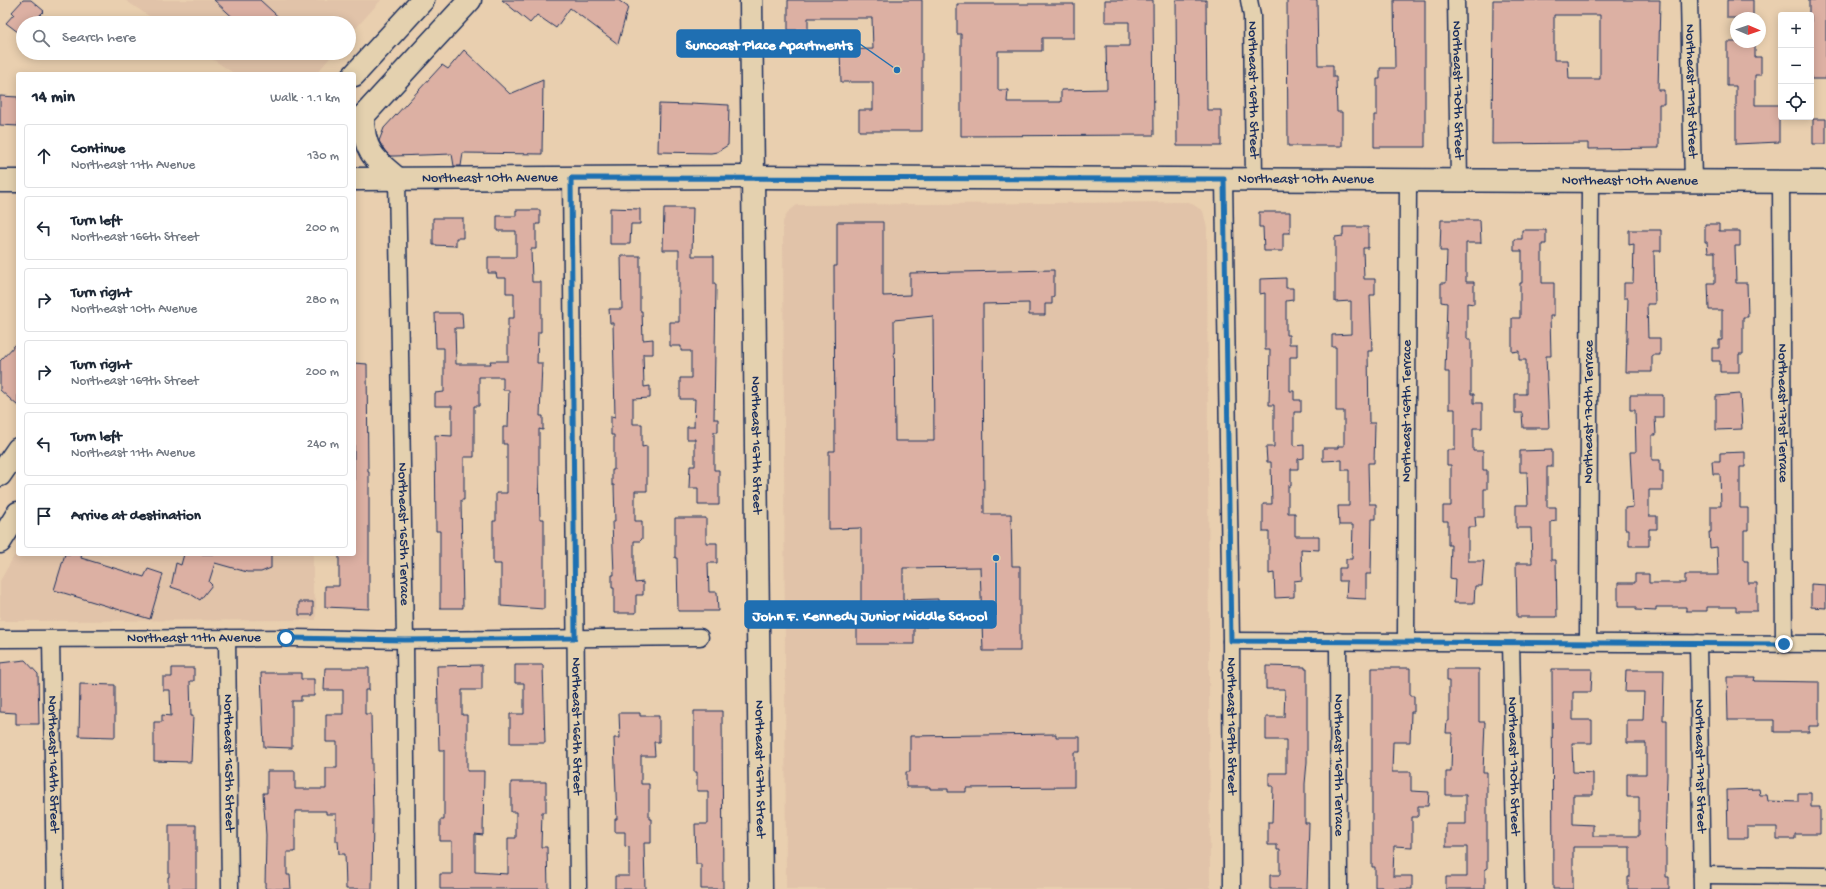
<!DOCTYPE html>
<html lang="en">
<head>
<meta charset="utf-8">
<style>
  :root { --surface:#fff; --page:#f6f6f7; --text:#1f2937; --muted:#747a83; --line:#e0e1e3 }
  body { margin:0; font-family:"Gochi Hand",sans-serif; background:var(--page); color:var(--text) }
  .controls { position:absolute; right:12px; top:12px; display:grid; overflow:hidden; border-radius:4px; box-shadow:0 2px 10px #0003 }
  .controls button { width:36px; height:36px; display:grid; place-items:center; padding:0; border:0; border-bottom:1px solid var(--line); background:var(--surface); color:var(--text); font:20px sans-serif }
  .compass { position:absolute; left:1730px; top:12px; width:36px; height:36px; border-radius:50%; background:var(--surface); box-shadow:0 2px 10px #0003; rotate:92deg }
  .stop { position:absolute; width:12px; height:12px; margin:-9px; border:3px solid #1f6fb2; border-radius:50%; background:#fff }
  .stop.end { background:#1f6fb2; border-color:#fff; box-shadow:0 1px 4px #0008 }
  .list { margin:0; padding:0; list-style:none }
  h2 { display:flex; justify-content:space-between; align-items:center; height:52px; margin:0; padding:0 16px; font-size:17px }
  h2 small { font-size:13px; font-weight:400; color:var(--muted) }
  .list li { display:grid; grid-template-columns:26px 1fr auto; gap:12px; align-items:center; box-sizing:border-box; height:64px; margin:0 8px 8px; padding:0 8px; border:1px solid var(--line); border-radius:4px }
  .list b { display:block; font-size:15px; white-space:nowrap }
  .list p { margin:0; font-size:13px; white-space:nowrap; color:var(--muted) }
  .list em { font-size:13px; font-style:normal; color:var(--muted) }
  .icon { flex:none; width:22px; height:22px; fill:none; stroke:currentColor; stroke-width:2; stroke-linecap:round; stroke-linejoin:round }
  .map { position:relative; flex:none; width:1826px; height:889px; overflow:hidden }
  .search { position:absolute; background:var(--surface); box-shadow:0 2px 10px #0003; left:16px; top:16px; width:340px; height:44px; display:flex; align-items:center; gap:10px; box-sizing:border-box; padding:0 14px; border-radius:22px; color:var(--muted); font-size:15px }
  .panel { position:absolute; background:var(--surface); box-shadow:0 2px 10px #0003; left:16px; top:72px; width:340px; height:484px; border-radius:4px }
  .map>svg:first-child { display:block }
</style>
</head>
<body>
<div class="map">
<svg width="1826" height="889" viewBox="0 0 1826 889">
  <rect width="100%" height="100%" fill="#e9cfaf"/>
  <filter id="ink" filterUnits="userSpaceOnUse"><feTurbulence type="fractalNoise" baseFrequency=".025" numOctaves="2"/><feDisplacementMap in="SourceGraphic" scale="8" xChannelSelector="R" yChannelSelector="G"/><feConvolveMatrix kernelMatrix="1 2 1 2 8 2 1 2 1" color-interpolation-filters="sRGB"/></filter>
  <g filter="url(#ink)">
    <path fill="#e1c3a9" d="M125,0H381L349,36V23H159Z
      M203,53H334L316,74H235Z
      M1189,202L1203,211L1207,228L1210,889H786L783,222L787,213L797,205Z
      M18,549V554H313V594L316,600V620L0,621V581Z"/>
    <path fill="#dcb0a3" stroke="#1b2f5e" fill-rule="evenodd" d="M23,0H31L44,11L39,16L47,23H23V36L6,23L14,14L12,12Z
      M214,0H260L285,23H239Z
      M502,0H618L628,7L618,44L570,8L556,28L537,15L530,23Z
      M788,0H922V131H859V110H873V82H841L840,50L873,49L872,18H808V30H788Z
      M1105,0H1153L1154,135L961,136V34H957V4H1074V38H1042V51H998V90H1008L1007,102H1061V90L1107,89L1106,46H1129V22H1105Z
      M1176,0H1206L1207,110H1221V146H1177Z
      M1287,0H1317L1318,65H1333V77H1336L1337,112H1342V146H1288Z
      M1394,0H1425V147H1374V115H1377V79H1380V68H1395Z
      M1493,0H1660L1658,90H1664V104H1659V148L1588,149V143L1492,144ZM1554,15H1600V79H1569L1568,60H1554Z
      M1727,0H1753V18H1727Z
      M1809,0H1826V79H1811V15H1809Z
      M1727,42H1755V57H1761V75H1755V105H1779V142L1736,144V86H1727Z
      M464,50L510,94L543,80L542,154L463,153L461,166H454L452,154L395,156H390L385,151L379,141L384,128L442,65L448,69Z
      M0,96L18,97V126L0,125Z
      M691,103L729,105L728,145L717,152L711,153L658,152L659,104L691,105Z
      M1813,119H1826V144H1813Z
      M610,208L640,209V224H631L630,244H610Z
      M664,208H693L692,256H714V284H716L714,419H718V432H714V470H719V505H698V488H689L690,466H695V439H687V427H694L695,399H680V378H691V351H681V346H670V322H679V250H663Z
      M516,210H540V224H536V249H531L532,282H541V332H538L537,363H542L540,416H543V430L539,429V469L540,519H544V609L501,606V564H493V521H496V493H507V444H503V427H508L509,390H503V377H479V406H474V457H464V500H461L463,608H440V531H436L435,435L452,436V406H435V393L444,392V348H436L435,313H462L463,328H455L456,364H491L490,361H508V318H514V293H506V278H497L496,273H488V257H516V231H497V216H516Z
      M1259,212H1290V233H1283V251H1264L1263,227H1259Z
      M433,218H463V238H456V246L433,245Z
      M1441,220H1480L1481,243H1466V282H1474V304L1467,303V339H1471V394H1474V403H1482V428H1473V451H1483V470H1487V489H1484V517H1475L1476,527H1468V561H1484L1482,586H1475L1474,603H1454L1455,579L1450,578L1451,545H1448V521H1443V506H1451V465H1447V450H1455V409H1449V372H1445L1447,303L1441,302V283H1446L1447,251H1440Z
      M837,222H883V296L910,295V273L1054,270V296L1052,297V304H1045V315H1029V303L983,304L984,514H1011L1012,566H1020V651H983L980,567L903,568V600L938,599V620H927V627H914V644H857V610H861V528L829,529V451H835L834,266H837ZM933,316L934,441H895L894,320Z
      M1705,224H1719V231H1740V246H1735L1736,283H1747L1748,317H1743V354H1739V372H1720V361H1712V348H1719V340H1722V310H1709L1708,283H1715V252H1708L1707,242H1705Z
      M1343,227H1368V248H1363L1364,279H1375V295H1370L1372,351H1368L1369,423H1375L1374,463H1368L1369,504H1376V519H1372L1371,574H1366V599L1346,598L1347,581H1339V568H1346V559H1352L1353,525H1339L1338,506H1349V470H1342V460L1323,461V448H1338V446H1344V411H1336V347H1332V335L1351,334V301L1335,302V237L1343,236Z
      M1522,230H1546V244H1542V283H1554V316H1550L1551,356H1546L1549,428H1523L1522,413H1515V394H1526V360H1519V351L1512,352V318H1520V283H1522V251H1514V239H1522Z
      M1629,230H1661V251H1654L1655,304H1647L1648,338H1660V355H1652V372H1626L1628,298H1624V283H1633L1634,244L1629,245Z
      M621,256H640V311H642L643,340L653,339V354H643L644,387L650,386V398L633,399V424H642V447L647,446V491H635V521H642V539L640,541H634V574L635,583L643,582V595H636V613H614V588H612V575H614L612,522H615L614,485H612V470H614V435H611V416L615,417L613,323H610L609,309H622Z
      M1286,278V288H1293V300L1286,301V335H1289V344H1297V357H1290V391H1294V400H1301V412H1294V446L1304,445V458L1298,459V469H1291V486H1288V513H1295V536H1319V550L1301,549L1302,580L1294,581V597L1275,598L1274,573L1269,574V532H1263V504H1272L1271,462H1267L1266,447H1274V405H1269L1270,350H1265V293L1260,294V279Z
      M18,342V406L0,390V361Z
      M354,363L367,364L368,472H369V609L325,607V586H339V554H354Z
      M1740,394L1742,429L1716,430V396Z
      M1630,395H1663V417H1655L1656,435H1652V460H1660V471H1663V490H1649V516H1657V529H1649V546H1629V529H1625V508L1633,507L1630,452H1636L1635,410H1630Z
      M1552,450V467H1547V507H1556V521L1551,522V560H1556L1557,617H1517L1516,563H1532L1531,528H1516V505H1528L1527,472H1520V451Z
      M1745,452V467H1740V508H1748V530H1744V561H1748V583H1757V611H1736V607H1707V611H1686V607H1656V611L1636,610V607H1618V583H1635V574H1649V583H1685V575H1718L1717,547L1710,548L1709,532H1711V506H1721L1720,474H1713L1712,461H1720V453Z
      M675,518H706V543H717V563H708L709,592H717L718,611H678L677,558H675Z
      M65,554H82L81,558L144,577L148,569L163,574L150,619L54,590Z
      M184,554H271V568L261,572H247L215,563L209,582L212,585L200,600L189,593L171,587L176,563L181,565Z
      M1811,584L1826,585V608L1811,607Z
      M299,602H313V615H299Z
      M25,660L38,674L39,724H16V713L0,712V663Z
      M482,665V690H462V715H467V771H484L483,835L475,834V872L508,874V838H516V812H511V782H546V812H542L541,847H547L548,889H440V874H452V841H440V820H444V750H439L437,666Z
      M515,665H543L545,743H510V714H524V683H515Z
      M1266,666L1305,667V669H1307V762L1305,784V823H1309L1307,889H1270V875H1280V850H1277V845H1268V822H1272L1273,786H1269V773H1286V740H1266V717H1284L1285,689H1266Z
      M172,668H194V681H190L191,716H193L191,762L154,761V722H162V715L171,716L170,690H163V677H172Z
      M325,668H369V690H365V714H371L373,814L372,889H346L345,854H339L338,841H336V814H326V811H295V852H287V875H290L291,889H266L265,887L266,835L263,793H267V771H295V789H326V768H337V742H326V714H343V690H324Z
      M1372,668H1410V696H1414V712H1411L1410,742H1393L1392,772H1411V791L1429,792L1428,806H1418V817H1412V847L1394,846L1393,876H1412V889H1382V887H1375V867H1372Z
      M1447,669H1479V722H1485L1483,772H1487V869H1485V889H1446V877H1467V847H1446V824H1466V795H1446V772H1451L1452,733H1446L1447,721H1449V681H1447Z
      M1552,669H1592L1591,692H1573V720H1592V743H1572L1573,772L1593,773V795H1573V824L1593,825V836H1639V797H1627V774H1646V743H1627V720H1643L1644,692H1625L1626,670H1664L1663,720H1667V776L1665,848H1666V877H1669V889H1628V877H1630V847H1573V889H1553Z
      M261,673H301V679H314V696H301V701H292V748L264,747Z
      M1727,677H1755L1754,681L1819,682V726H1809V732H1774V720H1728Z
      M80,684L115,685V737L79,736Z
      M694,711H722L723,889H701V864H696L695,824H708V791H697V772H694Z
      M619,713H640V716H659V742H654L655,756H641V784H649V819H651V843H644L645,889H615V876H629V847L625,846V832H615V819H617L614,738H620Z
      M1056,734V737H1080V752H1074V787L966,788V792H948V789H930V787H906V772H910V736Z
      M1759,789L1760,795H1767L1768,801L1798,802V793H1811V807H1820V834H1795V839H1777V827H1747V838H1728L1727,790Z
      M169,825H196V889H168V877H169Z"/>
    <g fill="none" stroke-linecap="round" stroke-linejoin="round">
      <g stroke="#1b2f5e" stroke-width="19">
        <g id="street">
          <path id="s1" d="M1249,0L1252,16L1254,179"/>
          <path id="s2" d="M1456,0L1459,180"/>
          <path id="s3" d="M1689,0L1693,182"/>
          <path id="s4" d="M397,178L405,640L407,889"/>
          <path id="s5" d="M571,178L578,889"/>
          <path id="s6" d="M1224,179L1231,641L1232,889"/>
          <path id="s7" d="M1781,182L1784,644"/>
          <path id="s8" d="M227,638L230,889"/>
          <path id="s9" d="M0,639L294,638L405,640L700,637"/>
          <path id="s10" d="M51,639L55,889"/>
          <path d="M1231,641L1826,644"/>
          <path id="s11" d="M1338,641L1339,889"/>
          <path id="s12" d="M1406,642L1408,180"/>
          <path id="s13" d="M1511,642L1516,889"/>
          <path id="s14" d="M1588,643L1590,181"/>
          <path id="s15" d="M1698,643L1702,889"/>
          <path d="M1702,875L1826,876"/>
        </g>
      </g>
      <g stroke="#1b2f5e" stroke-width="25">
        <g id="secondary">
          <path id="s16" d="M751,0L761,889"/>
          <path id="s17" d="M354,179L753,177L1826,182"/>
          <path d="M0,181H18"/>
        </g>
      </g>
      <g stroke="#1b2f5e" stroke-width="25">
        <path id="primary" d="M354,75L423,0
          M363,117C363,149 373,159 397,178
          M354,126L470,0
          M0,475L18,449
          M0,542L18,513"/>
      </g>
      <use href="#street" stroke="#e4d1af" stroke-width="16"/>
      <use href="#secondary" stroke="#e4d1af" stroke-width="22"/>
      <use href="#primary" stroke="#e4d1af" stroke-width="22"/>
    </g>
  </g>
  <g fill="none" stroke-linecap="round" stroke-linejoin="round" filter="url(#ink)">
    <path stroke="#1f6fb2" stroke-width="5" d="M286,638L405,640L575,638L571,178L1224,179L1231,641L1784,644"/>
  </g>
  <g text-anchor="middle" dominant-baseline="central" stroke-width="3.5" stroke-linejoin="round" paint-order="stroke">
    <g font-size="14" fill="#1b2f5e" stroke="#e4d1af">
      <text stroke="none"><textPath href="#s1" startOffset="90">Northeast 169th Street</textPath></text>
      <text stroke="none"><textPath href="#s2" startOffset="90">Northeast 170th Street</textPath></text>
      <text stroke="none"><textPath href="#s3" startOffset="91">Northeast 171st Street</textPath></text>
      <text stroke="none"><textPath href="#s17" startOffset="136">Northeast 10th Avenue</textPath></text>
      <text stroke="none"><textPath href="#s17" startOffset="952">Northeast 10th Avenue</textPath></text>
      <text stroke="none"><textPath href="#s17" startOffset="1276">Northeast 10th Avenue</textPath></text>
      <text stroke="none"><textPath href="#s12" startOffset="231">Northeast 169th Terrace</textPath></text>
      <text stroke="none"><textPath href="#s14" startOffset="231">Northeast 170th Terrace</textPath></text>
      <text stroke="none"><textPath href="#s7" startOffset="231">Northeast 171st Terrace</textPath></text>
      <text stroke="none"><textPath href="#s16" startOffset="445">Northeast 167th Street</textPath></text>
      <text stroke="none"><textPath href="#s4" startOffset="356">Northeast 165th Terrace</textPath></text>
      <text stroke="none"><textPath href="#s9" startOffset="194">Northeast 11th Avenue</textPath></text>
      <text stroke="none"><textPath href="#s5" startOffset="548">Northeast 166th Street</textPath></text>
      <text stroke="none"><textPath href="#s6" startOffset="547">Northeast 169th Street</textPath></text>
      <text stroke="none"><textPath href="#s8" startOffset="125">Northeast 165th Street</textPath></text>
      <text stroke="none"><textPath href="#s10" startOffset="125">Northeast 164th Street</textPath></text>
      <text stroke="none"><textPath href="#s11" startOffset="124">Northeast 169th Terrace</textPath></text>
      <text stroke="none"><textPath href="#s13" startOffset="124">Northeast 170th Street</textPath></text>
      <text stroke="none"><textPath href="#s15" startOffset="123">Northeast 171st Street</textPath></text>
      <text stroke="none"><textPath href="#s16" startOffset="769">Northeast 167th Street</textPath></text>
    </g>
  </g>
  <path fill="none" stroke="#1f6fb2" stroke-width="1.5" d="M897 70L860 44M996 558L996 615"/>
  <g fill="#1f6fb2" stroke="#e4d1af" stroke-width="1.5">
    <circle cx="897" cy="70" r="4"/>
    <circle cx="996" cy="558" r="4"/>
  </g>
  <g fill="#1f6fb2" stroke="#1f6fb2" stroke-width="1.5">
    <rect x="677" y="30" width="183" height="27" rx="4"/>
    <rect x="745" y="601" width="251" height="27" rx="4"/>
  </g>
  <g font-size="15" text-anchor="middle" font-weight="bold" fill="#fff">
    <text x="769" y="49">Suncoast Place Apartments</text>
    <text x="870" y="620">John F. Kennedy Junior Middle School</text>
  </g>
</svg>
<div class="controls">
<button>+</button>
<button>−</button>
<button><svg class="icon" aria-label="locate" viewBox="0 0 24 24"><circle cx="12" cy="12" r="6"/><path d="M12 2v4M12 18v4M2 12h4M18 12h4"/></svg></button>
</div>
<svg class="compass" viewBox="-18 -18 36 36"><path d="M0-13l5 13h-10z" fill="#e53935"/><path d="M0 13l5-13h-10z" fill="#747a83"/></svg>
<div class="stop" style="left:286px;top:638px"></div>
<div class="stop end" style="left:1784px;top:644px"></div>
<div class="search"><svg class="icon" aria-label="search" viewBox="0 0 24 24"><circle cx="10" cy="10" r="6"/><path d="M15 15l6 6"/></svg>Search here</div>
<section class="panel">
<h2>14 min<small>Walk · 1.1 km</small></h2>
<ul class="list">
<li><svg class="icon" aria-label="ahead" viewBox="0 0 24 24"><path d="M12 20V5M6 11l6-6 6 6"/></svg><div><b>Continue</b><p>Northeast 11th Avenue</p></div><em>130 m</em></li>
<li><svg class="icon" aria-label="left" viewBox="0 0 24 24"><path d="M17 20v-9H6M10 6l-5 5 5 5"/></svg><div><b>Turn left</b><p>Northeast 166th Street</p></div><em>200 m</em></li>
<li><svg class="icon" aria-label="right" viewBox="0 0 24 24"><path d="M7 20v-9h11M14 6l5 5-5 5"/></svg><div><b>Turn right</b><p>Northeast 10th Avenue</p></div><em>280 m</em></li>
<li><svg class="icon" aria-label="right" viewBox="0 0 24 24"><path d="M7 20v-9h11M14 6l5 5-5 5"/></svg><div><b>Turn right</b><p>Northeast 169th Street</p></div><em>200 m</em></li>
<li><svg class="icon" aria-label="left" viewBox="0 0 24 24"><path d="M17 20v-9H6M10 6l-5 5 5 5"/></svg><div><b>Turn left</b><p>Northeast 11th Avenue</p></div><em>240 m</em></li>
<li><svg class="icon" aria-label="arrive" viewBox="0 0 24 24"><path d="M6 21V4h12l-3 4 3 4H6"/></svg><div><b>Arrive at destination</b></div></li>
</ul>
</section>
</div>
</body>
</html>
